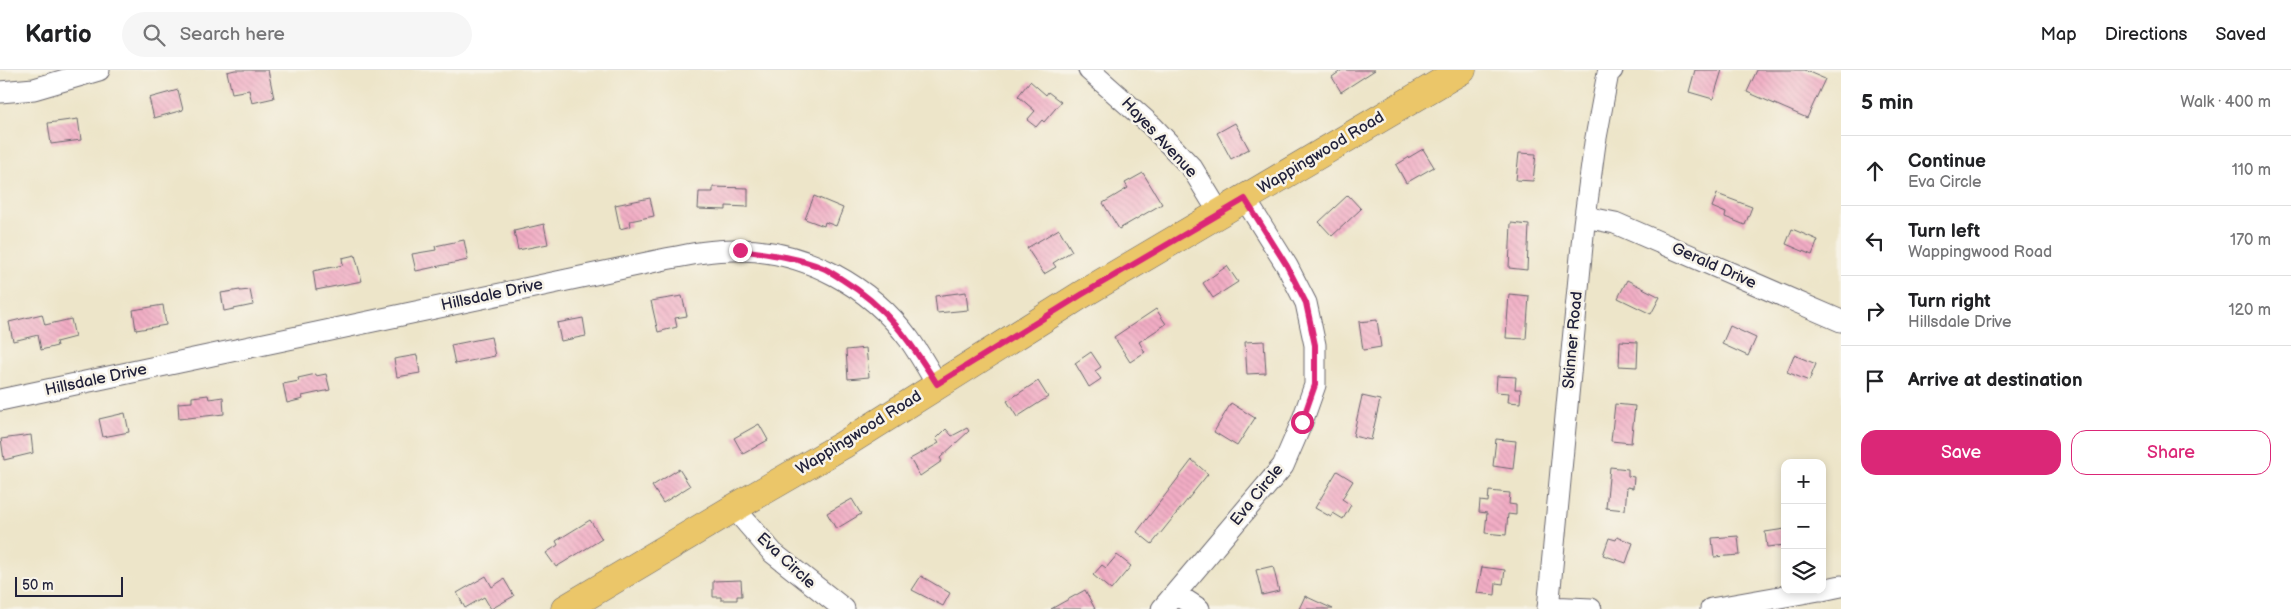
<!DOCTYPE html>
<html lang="en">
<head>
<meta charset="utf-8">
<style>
  :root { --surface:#fff; --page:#f6f6f6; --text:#202124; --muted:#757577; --line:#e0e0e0; --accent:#db2777 }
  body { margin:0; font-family:"Balsamiq Sans",sans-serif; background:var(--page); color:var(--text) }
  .controls { position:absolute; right:15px; bottom:15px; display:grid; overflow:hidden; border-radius:10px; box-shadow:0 2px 8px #0003 }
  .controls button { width:45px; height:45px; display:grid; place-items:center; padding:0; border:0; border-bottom:1px solid var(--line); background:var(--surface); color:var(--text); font:25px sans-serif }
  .scale { position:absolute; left:15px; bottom:12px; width:108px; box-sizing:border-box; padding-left:5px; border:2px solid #22223b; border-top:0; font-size:14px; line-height:18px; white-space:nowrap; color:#22223b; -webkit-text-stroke:4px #f7f3e8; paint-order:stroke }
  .stop { position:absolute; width:15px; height:15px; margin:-11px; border:4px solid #db2777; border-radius:50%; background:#fff }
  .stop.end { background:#db2777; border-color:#fff; box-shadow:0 1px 5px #0008 }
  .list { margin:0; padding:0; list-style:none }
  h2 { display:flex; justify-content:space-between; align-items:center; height:65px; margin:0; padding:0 20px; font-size:21px }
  h2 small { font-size:16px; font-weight:400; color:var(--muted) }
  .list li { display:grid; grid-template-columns:32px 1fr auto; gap:15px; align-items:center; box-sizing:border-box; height:70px; padding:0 20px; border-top:1px solid var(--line) }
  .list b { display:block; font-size:19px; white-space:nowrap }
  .list p { margin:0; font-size:16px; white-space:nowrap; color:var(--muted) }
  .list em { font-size:16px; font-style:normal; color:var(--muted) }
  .actions { display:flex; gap:10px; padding:15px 20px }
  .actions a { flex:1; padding:11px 0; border:1px solid var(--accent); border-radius:15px; text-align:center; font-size:18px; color:var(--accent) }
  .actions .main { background:var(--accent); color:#fff }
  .icon { flex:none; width:28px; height:28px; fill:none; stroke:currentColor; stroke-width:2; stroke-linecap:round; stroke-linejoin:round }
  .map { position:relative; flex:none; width:1841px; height:539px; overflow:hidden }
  header { display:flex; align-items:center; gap:30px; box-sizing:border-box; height:70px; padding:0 25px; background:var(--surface); border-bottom:1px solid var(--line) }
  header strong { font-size:24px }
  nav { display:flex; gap:28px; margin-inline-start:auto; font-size:18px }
  .search { width:350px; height:45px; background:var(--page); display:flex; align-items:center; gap:12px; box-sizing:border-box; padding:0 18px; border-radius:28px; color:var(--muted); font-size:19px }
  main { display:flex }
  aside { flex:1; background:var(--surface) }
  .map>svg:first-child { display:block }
</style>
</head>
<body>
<header>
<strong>Kartio</strong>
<div class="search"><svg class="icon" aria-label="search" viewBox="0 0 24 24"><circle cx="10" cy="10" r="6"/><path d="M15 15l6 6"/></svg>Search here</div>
<nav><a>Map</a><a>Directions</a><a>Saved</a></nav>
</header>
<main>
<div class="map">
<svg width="1841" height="539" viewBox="0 0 1841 539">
  <defs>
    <pattern id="building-back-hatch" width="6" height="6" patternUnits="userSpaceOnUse" patternTransform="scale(1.25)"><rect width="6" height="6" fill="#f2adc5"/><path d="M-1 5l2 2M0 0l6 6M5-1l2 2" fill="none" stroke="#cf95aa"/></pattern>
  </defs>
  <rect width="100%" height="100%" fill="#f7f3e8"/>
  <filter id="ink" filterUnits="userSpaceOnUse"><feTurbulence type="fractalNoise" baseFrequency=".02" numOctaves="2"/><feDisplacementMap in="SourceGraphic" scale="10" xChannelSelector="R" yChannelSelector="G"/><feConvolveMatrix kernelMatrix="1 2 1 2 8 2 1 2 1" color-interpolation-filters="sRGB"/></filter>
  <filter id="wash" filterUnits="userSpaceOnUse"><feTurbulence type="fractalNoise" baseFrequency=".0096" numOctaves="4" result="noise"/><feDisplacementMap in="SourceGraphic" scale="20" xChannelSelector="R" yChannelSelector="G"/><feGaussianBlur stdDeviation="1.12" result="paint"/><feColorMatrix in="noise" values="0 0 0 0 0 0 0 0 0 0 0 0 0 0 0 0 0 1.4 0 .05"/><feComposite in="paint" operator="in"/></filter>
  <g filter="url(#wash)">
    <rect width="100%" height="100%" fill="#ede5c9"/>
    <g id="blocks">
      <path fill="url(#building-back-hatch)" d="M235,0H268L274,28L252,33L249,20L232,23L227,2Z
        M1342,0H1375L1341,22L1332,7Z
        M1695,0H1722L1713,29L1689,22Z
        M1757,0H1804L1825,9L1807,48L1747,22Z
        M1030,11L1046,25L1048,22L1061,32L1044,52L1042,50L1036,57L1027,50L1035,41L1018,26Z
        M178,20L183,40L154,48L149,28Z
        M78,49L81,70L51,74L48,53Z
        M1235,53L1249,79L1231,89L1217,63Z
        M1423,79L1434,97L1406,113L1396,95Z
        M1519,83L1536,84L1533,111L1516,110Z
        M1143,103L1162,134L1119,159L1103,133L1128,118L1125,113Z
        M713,117L748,118V137L726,136V140L698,139L699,122H713Z
        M1717,124L1752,137L1745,155L1725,147L1726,143L1712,137Z
        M1348,125L1361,139L1332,166L1319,152Z
        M814,126L843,138L836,156L825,152L824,156L805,149Z
        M650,128L654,146L630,151L631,156L620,159L615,135Z
        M1511,153L1529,155L1527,200L1509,198Z
        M544,154L548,174L518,180L514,161Z
        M1059,159L1072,181L1053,193L1056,197L1044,204L1027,178Z
        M1792,159L1818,170L1812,185L1786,174Z
        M464,170L468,190L416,201L412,184L436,180L435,176Z
        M355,185L362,211L316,220L313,201L343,195L342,188Z
        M1227,196L1238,212L1213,228L1203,213Z
        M1627,210L1660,227L1651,244L1618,228Z
        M240,220V221L250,220L253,235L224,241L221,223Z
        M966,222L968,240L937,243L935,226Z
        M1509,224L1529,226L1526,269L1506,268Z
        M682,226L687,246L675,248L677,257L658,262L651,231Z
        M163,235L166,255L136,260L133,240Z
        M1156,239L1166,254L1139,272L1145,282L1130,292L1114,267Z
        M42,244L45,255L71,249L75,267L56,272L57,276L41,280L38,265L13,271L9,252Z
        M583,248L586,266L561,271L557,253Z
        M1377,250L1381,277L1363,280L1359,252Z
        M1730,256L1756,268L1748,286L1722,274Z
        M491,267L495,286L455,294L451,275Z
        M1264,271L1266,303L1247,304L1245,272Z
        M1620,271L1638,272L1637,297L1619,296Z
        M866,278L869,307L848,309L846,280Z
        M1091,282L1101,297L1095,301L1101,309L1089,317L1075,293Z
        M417,285L420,303L397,307L394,289Z
        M1794,285L1816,294L1809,311L1787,302Z
        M316,304V306L326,304L330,320L302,326L303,329L287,333L283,314L299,311L298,308Z
        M1497,306L1516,307L1515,319H1521L1520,333L1508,332L1509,323L1496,322Z
        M1038,311L1048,327L1017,347L1007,331Z
        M208,325L209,329L223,327L224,344L179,349L178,333L192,332V327Z
        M1362,326L1380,330L1371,370L1353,366Z
        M1231,333L1255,348L1237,376L1214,362Z
        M1615,334L1635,336L1631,373L1611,371Z
        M125,343L129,362L103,367L99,349Z
        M759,354L768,370L743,384L734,368Z
        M967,358L969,361L940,388L942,391L920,406L910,389L939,373L936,369L946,359L952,366Z
        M31,365L33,383L4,390L1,369Z
        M1496,369L1516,371L1513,399L1493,396Z
        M1192,390L1208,404L1152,474L1137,462Z
        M1610,397L1628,399V406L1634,407L1633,418L1627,417L1625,440L1606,438Z
        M679,399L690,416L663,433L652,416Z
        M1337,401L1353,411L1342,429L1351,435L1343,449L1333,443L1331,447L1315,438Z
        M1489,421L1510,423L1509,434L1516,435V445L1508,444L1506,465L1485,463L1487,443L1479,442L1480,431L1488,432Z
        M852,429L861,444L836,459L827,443Z
        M590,450L602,469L556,497L546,483L558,475L556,471Z
        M1785,459V475L1767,477L1765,462Z
        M1738,466L1740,485L1714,487L1712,468Z
        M1617,467L1633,473L1626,493L1603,485L1609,468L1616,470Z
        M1117,485L1131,496L1111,520L1093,505L1102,495L1106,498Z
        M1273,496L1279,521L1262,525L1256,500Z
        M1482,497L1505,500L1503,514L1496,513L1495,525L1477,523Z
        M486,506L492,517L504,509L514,526L491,539L484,527L465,538L457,523Z
        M921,506L950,523L943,536L912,520Z
        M741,510L742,526H737V530H721V527H713V511Z
        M1085,520L1095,539H1051Z
        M1305,526L1333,539H1299Z"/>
    </g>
  </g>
  <g filter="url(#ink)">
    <use href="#blocks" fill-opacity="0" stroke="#69666d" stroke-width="1"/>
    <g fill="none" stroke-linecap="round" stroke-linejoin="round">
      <g stroke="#69666d" stroke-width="23">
        <path id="minor" d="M1089,0L1152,56L1192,98L1220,144
          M0,22L34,19L99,0
          M1585,147L1615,153L1841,251
          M0,330L661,190C686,185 713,179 740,180C806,181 870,216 909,269C919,283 928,299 937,314
          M734,438L773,483L844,539
          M1822,520L1841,516
          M1176,524L1199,539
          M1548,537L1591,539
          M1162,539L1283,396L1302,352L1315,315V275L1306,233L1287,196L1245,129
          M1548,539L1584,154L1595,73L1608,3L1612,0
          M1711,539L1819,520"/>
      </g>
      <g stroke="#69666d" stroke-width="29">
        <path id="major" d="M565,539L734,438L843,375L1081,225L1462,0"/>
      </g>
      <use href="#minor" stroke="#fff" stroke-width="21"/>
      <use href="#major" stroke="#ebc669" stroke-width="28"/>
    </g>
  </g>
  <g fill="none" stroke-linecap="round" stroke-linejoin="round" filter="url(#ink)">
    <path stroke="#db2777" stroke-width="6" d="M740,180C768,184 796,187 823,198C830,201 836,206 843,210C887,237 910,271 937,314L1081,225L1245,129L1287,196L1306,233L1315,275V315L1302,352"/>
  </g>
  <g text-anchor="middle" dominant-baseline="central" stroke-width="5" stroke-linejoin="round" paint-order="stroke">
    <g font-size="16" fill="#22223b" stroke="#f7f3e8">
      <text transform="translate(1159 68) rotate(47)">Hayes Avenue</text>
      <text transform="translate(1321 83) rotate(-31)">Wappingwood Road</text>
      <text transform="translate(1714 196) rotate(24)">Gerald Drive</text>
      <text transform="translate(492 225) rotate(-12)">Hillsdale Drive</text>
      <text transform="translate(1573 270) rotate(-85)">Skinner Road</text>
      <text transform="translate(96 310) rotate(-12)">Hillsdale Drive</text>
      <text transform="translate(859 363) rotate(-32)">Wappingwood Road</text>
      <text transform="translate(1257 425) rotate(-51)">Eva Circle</text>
      <text transform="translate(786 491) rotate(43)">Eva Circle</text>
    </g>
  </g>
</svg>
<div class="controls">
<button>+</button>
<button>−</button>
<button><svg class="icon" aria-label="layers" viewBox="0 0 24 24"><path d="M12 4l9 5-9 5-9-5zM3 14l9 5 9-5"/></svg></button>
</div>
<div class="scale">50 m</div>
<div class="stop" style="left:1302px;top:352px"></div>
<div class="stop end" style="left:740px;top:180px"></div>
</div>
<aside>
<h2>5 min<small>Walk · 400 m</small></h2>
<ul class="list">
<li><svg class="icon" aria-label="ahead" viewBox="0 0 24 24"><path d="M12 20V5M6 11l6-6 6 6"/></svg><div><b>Continue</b><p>Eva Circle</p></div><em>110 m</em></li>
<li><svg class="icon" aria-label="left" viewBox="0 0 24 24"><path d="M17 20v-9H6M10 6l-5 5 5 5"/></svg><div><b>Turn left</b><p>Wappingwood Road</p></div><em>170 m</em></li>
<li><svg class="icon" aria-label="right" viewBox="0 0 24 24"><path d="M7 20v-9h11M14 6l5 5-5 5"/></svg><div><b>Turn right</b><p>Hillsdale Drive</p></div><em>120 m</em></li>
<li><svg class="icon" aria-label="arrive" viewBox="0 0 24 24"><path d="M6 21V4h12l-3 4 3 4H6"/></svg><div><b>Arrive at destination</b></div></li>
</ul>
<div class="actions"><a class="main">Save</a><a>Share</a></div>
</aside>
</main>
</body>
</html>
